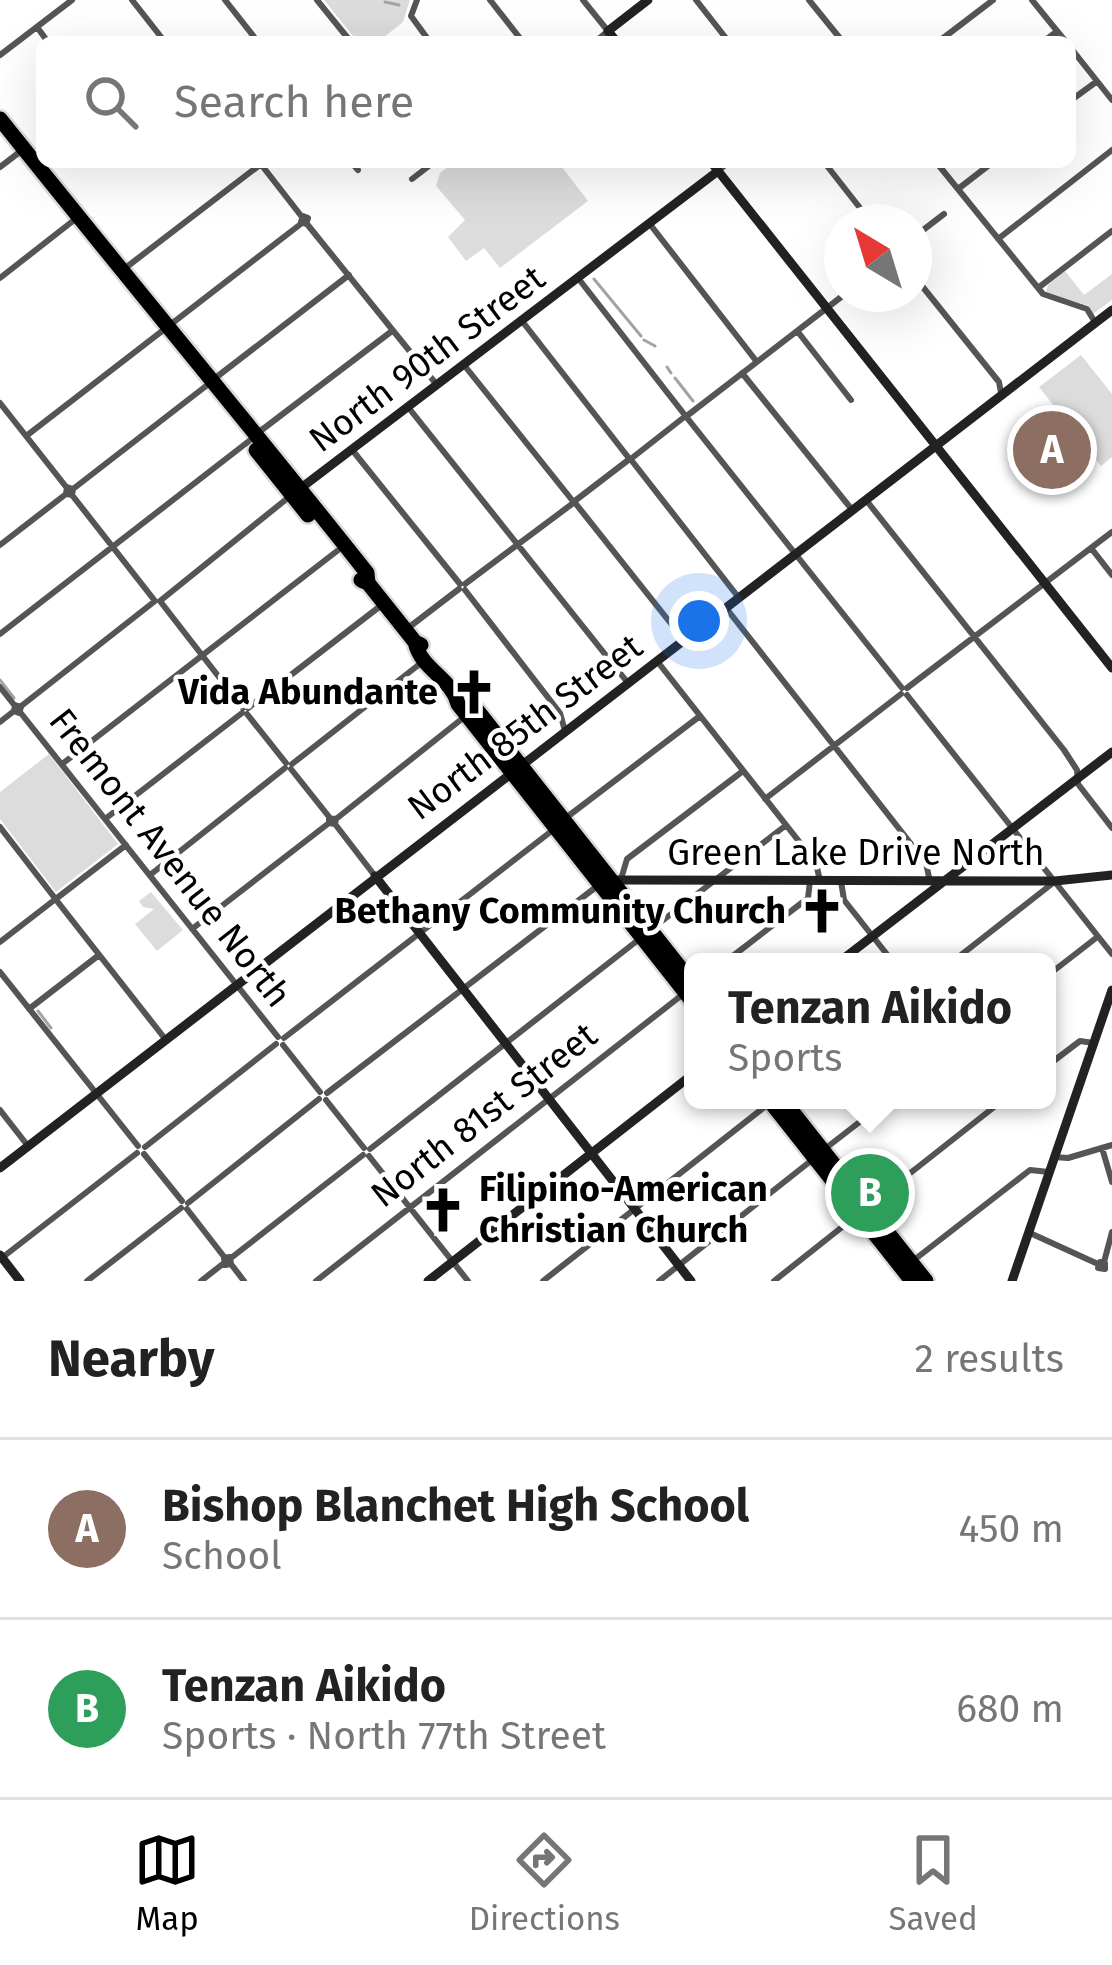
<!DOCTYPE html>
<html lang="en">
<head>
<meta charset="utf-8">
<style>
  :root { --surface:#fff; --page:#f2f2f2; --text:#222; --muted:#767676; --line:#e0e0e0; --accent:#000 }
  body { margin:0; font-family:"Fira Sans",sans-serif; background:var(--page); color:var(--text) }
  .compass { position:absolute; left:824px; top:204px; width:108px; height:108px; border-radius:50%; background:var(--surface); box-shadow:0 12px 48px #0002; rotate:322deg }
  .you { position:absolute; left:699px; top:621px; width:42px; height:42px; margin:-30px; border:9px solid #fff; border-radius:50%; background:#1a73e8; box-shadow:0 0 0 18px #1a73e833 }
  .badge { display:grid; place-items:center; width:78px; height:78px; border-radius:50%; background:var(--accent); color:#fff; font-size:39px; font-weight:700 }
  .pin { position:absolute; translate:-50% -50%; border:6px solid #fff; box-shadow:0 3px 12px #0006 }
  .popup { position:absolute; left:684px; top:953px; width:372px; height:156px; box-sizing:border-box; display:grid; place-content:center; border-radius:18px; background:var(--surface); filter:drop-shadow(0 3px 9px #0005); font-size:39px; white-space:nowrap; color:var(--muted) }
  .popup b { font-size:45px; color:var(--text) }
  .popup::after { content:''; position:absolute; left:50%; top:100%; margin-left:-24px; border:24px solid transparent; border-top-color:var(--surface) }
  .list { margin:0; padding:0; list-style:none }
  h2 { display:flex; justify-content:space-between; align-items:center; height:156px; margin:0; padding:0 48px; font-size:51px }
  h2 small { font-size:39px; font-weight:400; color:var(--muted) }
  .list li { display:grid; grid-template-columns:78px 1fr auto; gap:36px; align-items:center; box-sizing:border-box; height:180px; padding:0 48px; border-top:3px solid var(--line) }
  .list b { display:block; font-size:45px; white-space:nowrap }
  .list p { margin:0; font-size:39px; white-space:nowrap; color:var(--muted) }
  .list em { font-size:39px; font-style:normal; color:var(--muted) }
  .icon { flex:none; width:66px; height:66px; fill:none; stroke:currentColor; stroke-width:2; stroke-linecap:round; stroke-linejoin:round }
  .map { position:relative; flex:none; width:1112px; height:1281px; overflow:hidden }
  .search { position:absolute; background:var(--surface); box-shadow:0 12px 48px #0002; left:36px; right:36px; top:36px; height:132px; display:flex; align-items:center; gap:30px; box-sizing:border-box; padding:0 42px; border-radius:18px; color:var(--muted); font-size:45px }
  .sheet { height:516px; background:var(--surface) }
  nav { display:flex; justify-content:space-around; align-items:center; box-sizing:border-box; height:168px; border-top:3px solid var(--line); background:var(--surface); font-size:33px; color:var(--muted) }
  nav a { display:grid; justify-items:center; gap:6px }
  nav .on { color:var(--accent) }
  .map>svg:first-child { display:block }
</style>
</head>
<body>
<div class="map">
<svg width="1112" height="1281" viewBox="0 0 1112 1281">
  <rect width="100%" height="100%" fill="#fff"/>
  <path fill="#dcdcdc" d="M324,0H410L403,22L378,42H358Z
    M454,162H558L588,201L500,268L484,248L466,261L448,237L465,220L436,186L440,173Z
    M1065,271L1084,295L1112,274V300L1093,314L1089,306L1046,292L1048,285Z
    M1081,355L1112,394V457L1101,466L1039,387Z
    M49,754L118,844L56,892L0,819V792Z
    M151,892L183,930L157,951L135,924L154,909L143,907L139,901Z"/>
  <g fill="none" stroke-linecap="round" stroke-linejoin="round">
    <path stroke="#a3a3a3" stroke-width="3" d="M385,2L399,5
      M594,279L641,336
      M644,340L655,346
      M667,367L671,373
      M675,378L693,401
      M0,680L14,698
      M38,1011L51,1028"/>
    <g stroke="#dbdbdb" stroke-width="20">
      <path id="highway" d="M0,119C121,271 246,420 367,573L368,583
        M256,450L308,515
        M361,580L368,583L415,642L421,645
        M415,642C421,670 451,677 458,704L693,1002
        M473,705L693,984
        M769,1100L912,1281
        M783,1100L926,1281"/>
    </g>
    <path stroke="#555" stroke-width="6" d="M132,0L165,42
      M225,0L258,42
      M317,0L351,42
      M417,0L411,16L430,42
      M490,0L523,42
      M583,0L608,31L595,42
      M696,0L729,42
      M809,0L843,42
      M1032,0L1066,42
      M37,27L48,42
      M938,42L993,0
      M1043,42L1057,31
      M1070,47L1112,100
      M0,55L72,0
      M1070,101L1096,82
      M351,162L358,170
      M824,162L871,222
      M936,162L1043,294L1087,309L1093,319
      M260,163L302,217
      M0,167L21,151
      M718,171L729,162
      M412,179L434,162
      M958,189L993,162
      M303,216L308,218L306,224L301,222Z
      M649,223L757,362
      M307,224L437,385
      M914,237L944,214
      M998,239L1112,150
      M124,269L261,164
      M914,276L999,382L1001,393
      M0,278L78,217
      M578,278L684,414
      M1038,288L1112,231
      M522,321L628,457
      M798,332L851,400
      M464,365L572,500
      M742,373L853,511
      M214,379L349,275
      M0,403L67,488
      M408,407L628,683
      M688,415L845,294
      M688,419L902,688
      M259,432L392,331
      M26,436L302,223
      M353,451L460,584
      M632,458L683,418
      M632,461L739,598
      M73,489L67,487L66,494L72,495L73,489L206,386
      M576,500L627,461
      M866,500L1064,750L1077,770L1078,784L1112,828
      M576,504L684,640
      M0,545L66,494
      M1091,548L1112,575
      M465,584L572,504
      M465,590L560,713L565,731
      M726,608L926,863L930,882
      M408,628L459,589
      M0,634L249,441
      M657,661L816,863L820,881
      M0,687L15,706
      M907,688L1112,532
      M907,695L1112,954
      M15,705L21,707L19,713L14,711Z
      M20,707L155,601L72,495
      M243,708L160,601L289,497
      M248,708L383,604
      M20,712L278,1037
      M247,714L286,763
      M0,722L14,711
      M62,764L337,551
      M292,764L421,663
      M291,769L330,818
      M765,799L901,694
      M567,817L700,716
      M105,819L242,713
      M336,819L335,824L329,823V818L336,819L463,718
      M335,824L375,876
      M0,827L54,897
      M150,875L285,768
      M621,879L627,859L743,771
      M841,881L844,900L893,962
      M57,898L126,845
      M57,901L166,1040
      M653,928L785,826
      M192,929L329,823
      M0,942L53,901
      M725,962L808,898L810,881
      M952,962L1053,883
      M0,972L138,1146
      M1047,976L1096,938
      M29,1009L99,955
      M284,1038L553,830
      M283,1045L320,1092
      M1047,1066L1080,1041L1094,1043
      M327,1093L600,884
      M326,1100L364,1148
      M0,1110L28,1146
      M145,1147L276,1044
      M826,1148L888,1100
      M1102,1148L1112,1182
      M370,1149L642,937
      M144,1154L182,1201
      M369,1156L468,1281
      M1054,1157L1068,1158L1112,1145
      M188,1203L319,1099
      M871,1204L1003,1100
      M187,1209L225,1258
      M1030,1233L1098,1264
      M3,1257L137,1153
      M230,1257L231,1264L225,1265L224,1258Z
      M231,1258L363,1155
      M914,1260L1030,1170L1049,1172
      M1100,1262L1105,1263V1269L1098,1268Z
      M1104,1262L1112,1232
      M231,1264L244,1281
      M87,1281L181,1208
      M201,1281L224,1263
      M316,1281L682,995
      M543,1281L767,1105
      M659,1281L812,1160
      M774,1281L856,1216"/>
    <path stroke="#222" stroke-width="9" d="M617,42L608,31L648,0
      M711,162L1112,668
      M297,491L718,171
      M375,876L691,1281
      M611,880L1055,881L1112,875
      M839,962L1112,752
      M0,1168L1112,310
      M0,1255L20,1281
      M428,1281L693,1074
      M1012,1281L1112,990"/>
    <use href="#highway" stroke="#000" stroke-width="15"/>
  </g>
  <defs>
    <g id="church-bare" transform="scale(3.6)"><path d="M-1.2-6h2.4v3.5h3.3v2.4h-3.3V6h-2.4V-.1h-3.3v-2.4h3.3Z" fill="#000" stroke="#fff" stroke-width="2.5" paint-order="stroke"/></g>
  </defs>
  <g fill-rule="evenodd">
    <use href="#church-bare" x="474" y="692"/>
    <use href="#church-bare" x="822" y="911"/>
    <use href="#church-bare" x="443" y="1210"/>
  </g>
  <g text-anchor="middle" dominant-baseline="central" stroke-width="9" stroke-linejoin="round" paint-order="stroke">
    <g font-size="36" fill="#000" stroke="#fff">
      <text transform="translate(427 359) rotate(-37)">North 90th Street</text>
      <text transform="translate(525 727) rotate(-37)">North 85th Street</text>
      <text x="856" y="853">Green Lake Drive North</text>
      <text transform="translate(170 858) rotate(52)">Fremont Avenue North</text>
      <text transform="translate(484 1115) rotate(-38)">North 81st Street</text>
    </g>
    <g font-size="36" font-weight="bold" fill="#000" stroke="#fff" text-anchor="end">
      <text x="438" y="692">Vida Abundante</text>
      <text x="786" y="911">Bethany Community Church</text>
      <text x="479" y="1189" text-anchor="start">Filipino-American<tspan x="479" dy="41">Christian Church</tspan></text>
    </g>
  </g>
</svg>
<svg class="compass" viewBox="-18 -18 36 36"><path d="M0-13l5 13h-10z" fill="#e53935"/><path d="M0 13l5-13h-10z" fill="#767676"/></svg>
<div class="you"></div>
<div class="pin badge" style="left:1052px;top:450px;background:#8d6e63">A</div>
<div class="pin badge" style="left:870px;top:1193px;background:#2e9e5b">B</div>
<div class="popup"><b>Tenzan Aikido</b>Sports</div>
<div class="search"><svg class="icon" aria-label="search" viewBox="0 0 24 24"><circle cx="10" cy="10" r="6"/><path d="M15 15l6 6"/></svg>Search here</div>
</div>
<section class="sheet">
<h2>Nearby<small>2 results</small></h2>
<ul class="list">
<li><span class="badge" style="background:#8d6e63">A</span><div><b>Bishop Blanchet High School</b><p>School</p></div><em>450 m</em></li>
<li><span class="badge" style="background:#2e9e5b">B</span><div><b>Tenzan Aikido</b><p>Sports · North 77th Street</p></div><em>680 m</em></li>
</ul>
</section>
<nav>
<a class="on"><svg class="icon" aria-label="map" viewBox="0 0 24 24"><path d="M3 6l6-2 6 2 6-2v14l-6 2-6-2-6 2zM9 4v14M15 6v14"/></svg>Map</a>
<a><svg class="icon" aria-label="directions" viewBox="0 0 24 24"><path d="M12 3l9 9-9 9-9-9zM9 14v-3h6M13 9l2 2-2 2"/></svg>Directions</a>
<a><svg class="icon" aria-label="saved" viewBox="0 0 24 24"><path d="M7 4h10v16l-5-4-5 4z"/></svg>Saved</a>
</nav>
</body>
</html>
